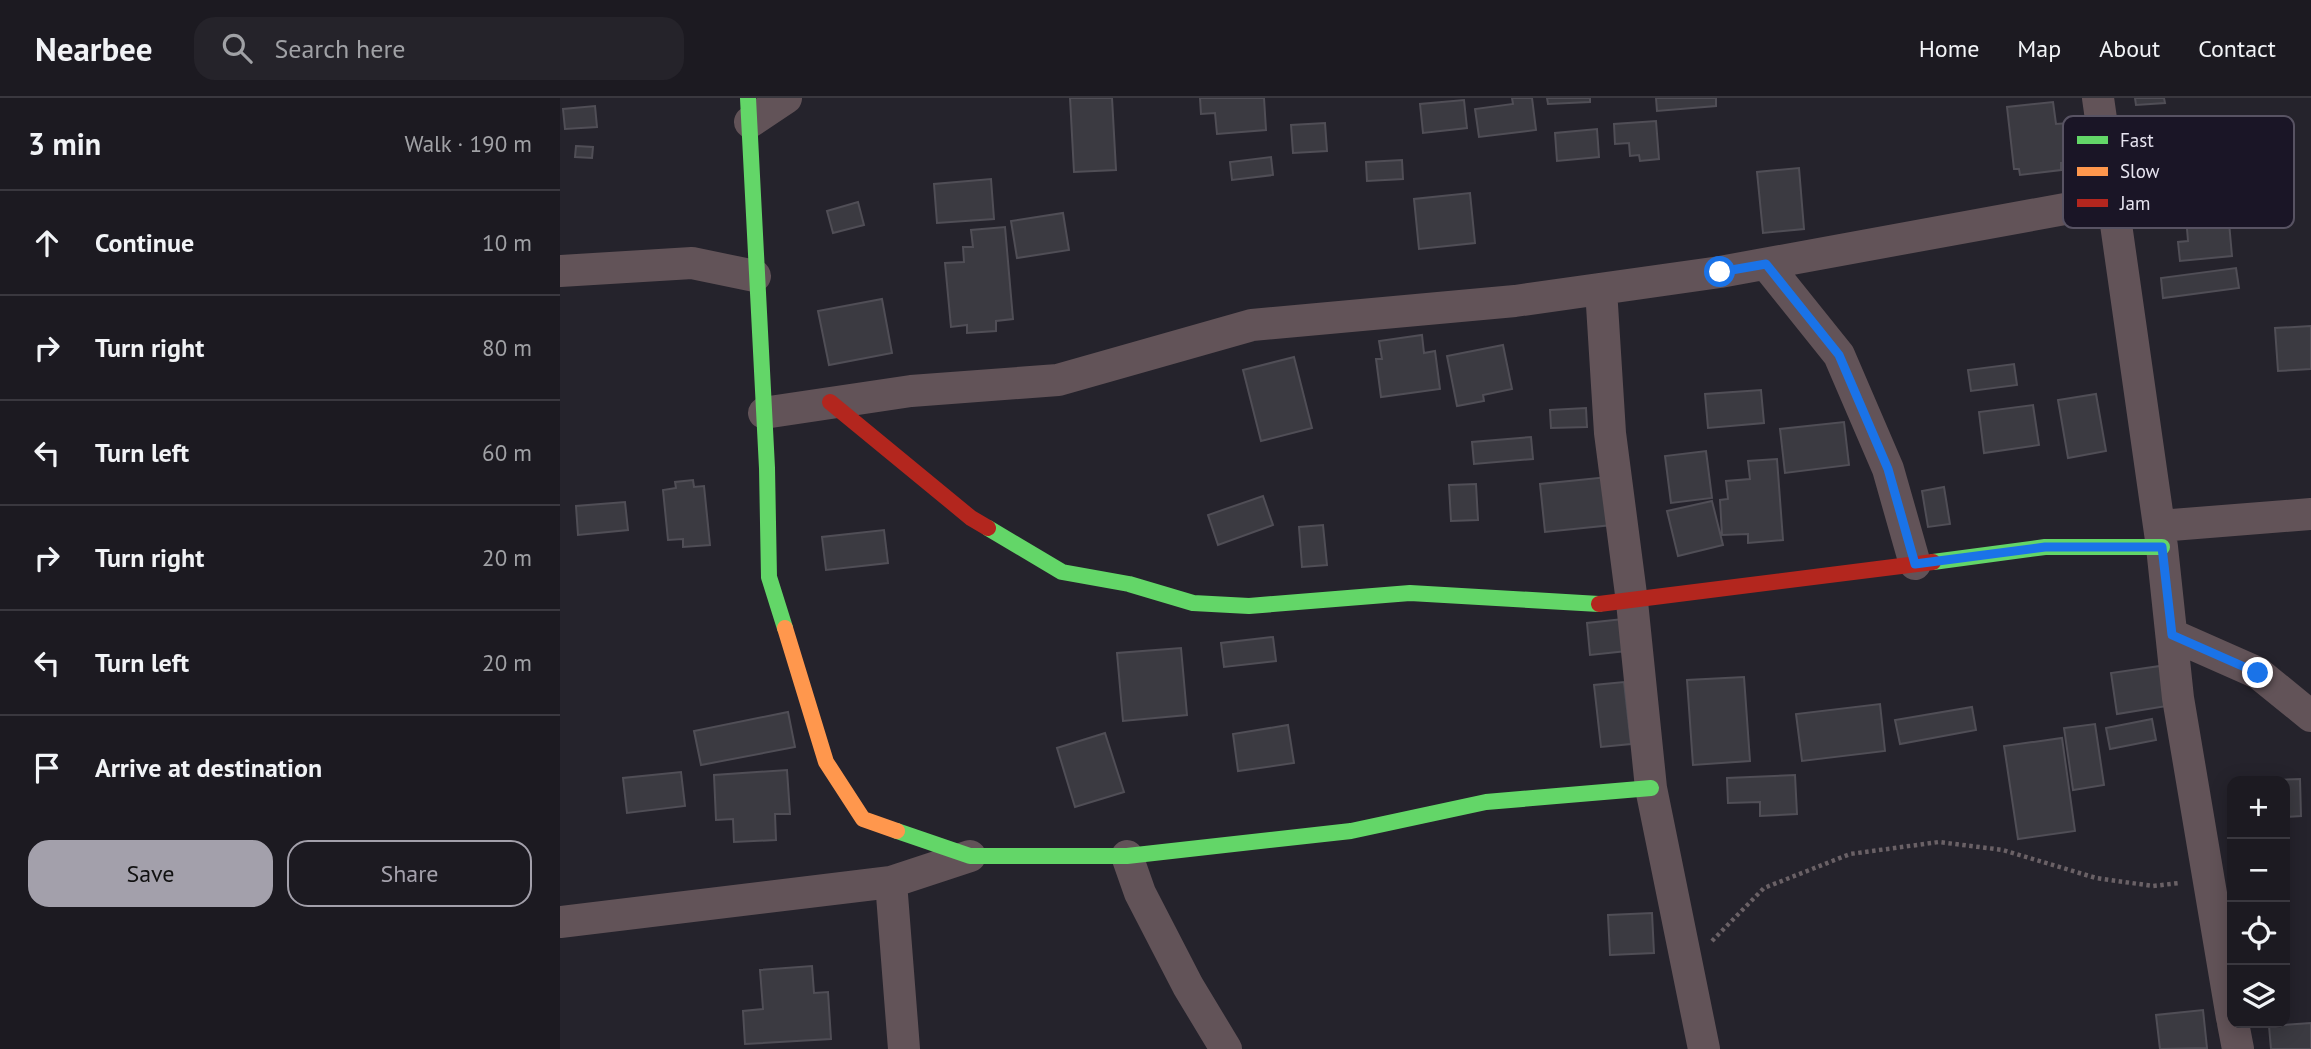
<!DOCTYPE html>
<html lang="en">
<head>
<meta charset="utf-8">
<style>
  :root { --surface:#1c1a21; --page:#25232a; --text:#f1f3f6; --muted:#a0a1a5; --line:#3a383f; --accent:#a3a0ab }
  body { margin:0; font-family:"PT Sans",sans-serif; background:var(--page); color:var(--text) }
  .controls { position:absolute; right:21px; bottom:21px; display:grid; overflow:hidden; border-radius:14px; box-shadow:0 4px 18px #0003 }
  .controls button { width:63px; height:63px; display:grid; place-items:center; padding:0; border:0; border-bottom:2px solid var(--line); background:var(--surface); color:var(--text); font:35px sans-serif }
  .stop { position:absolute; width:21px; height:21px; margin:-16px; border:5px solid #1a73e8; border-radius:50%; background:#fff }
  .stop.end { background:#1a73e8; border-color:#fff; box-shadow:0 2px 7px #0008 }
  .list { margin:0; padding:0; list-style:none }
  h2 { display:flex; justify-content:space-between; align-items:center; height:91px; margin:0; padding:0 28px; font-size:30px }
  h2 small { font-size:23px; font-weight:400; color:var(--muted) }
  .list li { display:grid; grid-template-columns:46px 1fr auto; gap:21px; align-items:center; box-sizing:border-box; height:105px; padding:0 28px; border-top:2px solid var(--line) }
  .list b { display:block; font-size:26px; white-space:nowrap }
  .list em { font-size:23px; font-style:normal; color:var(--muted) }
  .actions { display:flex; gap:14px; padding:21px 28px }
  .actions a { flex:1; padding:16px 0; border:2px solid var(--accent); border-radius:21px; text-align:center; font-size:24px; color:var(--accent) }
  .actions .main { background:var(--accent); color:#111 }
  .icon { flex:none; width:38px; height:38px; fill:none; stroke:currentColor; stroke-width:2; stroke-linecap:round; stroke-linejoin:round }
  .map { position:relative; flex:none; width:1751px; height:951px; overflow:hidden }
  header { display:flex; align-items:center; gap:42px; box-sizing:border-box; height:98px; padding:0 35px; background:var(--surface); border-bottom:2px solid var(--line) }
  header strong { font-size:33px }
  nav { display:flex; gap:38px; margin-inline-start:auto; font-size:24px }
  .search { width:490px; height:63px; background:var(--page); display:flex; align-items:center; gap:18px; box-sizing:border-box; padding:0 24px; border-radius:21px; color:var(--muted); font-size:26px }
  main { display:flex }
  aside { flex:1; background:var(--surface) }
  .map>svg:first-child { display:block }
</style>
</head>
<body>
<header>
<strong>Nearbee</strong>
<div class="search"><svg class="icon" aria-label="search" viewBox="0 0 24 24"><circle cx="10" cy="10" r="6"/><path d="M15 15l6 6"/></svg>Search here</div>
<nav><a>Home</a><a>Map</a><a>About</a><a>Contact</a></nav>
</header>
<main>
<aside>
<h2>3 min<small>Walk · 190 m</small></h2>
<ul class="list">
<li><svg class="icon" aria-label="ahead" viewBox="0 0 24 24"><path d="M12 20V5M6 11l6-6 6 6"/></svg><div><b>Continue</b></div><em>10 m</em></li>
<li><svg class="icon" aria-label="right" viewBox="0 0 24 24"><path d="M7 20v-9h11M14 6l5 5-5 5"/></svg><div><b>Turn right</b></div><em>80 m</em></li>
<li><svg class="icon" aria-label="left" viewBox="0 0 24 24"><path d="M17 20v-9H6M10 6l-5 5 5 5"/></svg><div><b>Turn left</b></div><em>60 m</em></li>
<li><svg class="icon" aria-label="right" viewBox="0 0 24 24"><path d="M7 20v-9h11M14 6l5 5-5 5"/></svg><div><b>Turn right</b></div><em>20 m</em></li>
<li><svg class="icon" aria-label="left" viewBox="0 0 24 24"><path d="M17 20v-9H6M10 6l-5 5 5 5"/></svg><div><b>Turn left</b></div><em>20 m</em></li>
<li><svg class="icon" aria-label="arrive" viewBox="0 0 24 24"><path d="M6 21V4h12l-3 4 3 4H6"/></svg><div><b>Arrive at destination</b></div></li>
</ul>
<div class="actions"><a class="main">Save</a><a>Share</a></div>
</aside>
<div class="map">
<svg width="1751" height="951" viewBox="0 0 1751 951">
  <rect width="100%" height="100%" fill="#25232c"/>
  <path fill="#3b3a41" stroke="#504e56" stroke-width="2" d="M510,0H552L556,72L514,74Z
    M640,0H704L706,32L657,36L655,15L641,16Z
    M952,0H972L976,32L919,39L915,11L953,6Z
    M987,0H1030V4L988,6Z
    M1096,0H1156V8L1097,13Z
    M1575,0H1604L1605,5L1576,7Z
    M904,2L907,30L863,35L860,6Z
    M1493,4L1496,26L1509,25L1514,64L1501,65V72L1460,77L1459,71H1454L1447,9Z
    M35,8L37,29L5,31L3,11Z
    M1096,23L1099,61L1080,63L1079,57L1070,58L1069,45L1055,46L1054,26Z
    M765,25L767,53L733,55L731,27Z
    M1037,31L1039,59L997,63L995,35Z
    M16,48L33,49L32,60L15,59Z
    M711,59L713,77L672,82L670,64Z
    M842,62L843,81L807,83L806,64Z
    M1239,70L1244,131L1203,135L1197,74Z
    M431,81L434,121L377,125L374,86Z
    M910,95L915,145L859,151L854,101Z
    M1667,102L1672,158L1620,163L1618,144L1628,143L1625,106Z
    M298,104L304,127L273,135L267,113Z
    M503,115L509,152L457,160L451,123Z
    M445,129L453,221L436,223V233L407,235V227L391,229L385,165L404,164L403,149H413L411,132Z
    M1676,170L1679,190L1603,200L1601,180Z
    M322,201L332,255L269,267L258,213Z
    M1751,228V271L1718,273L1715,230Z
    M862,237L864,255L875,253L880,291L821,299L816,261H822L819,243Z
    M943,247L952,291L923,297L924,303L897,308L887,258Z
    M734,259L752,330L701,343L683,272Z
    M1454,266L1457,287L1411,293L1408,272Z
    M1201,292L1204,325L1148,330L1145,296Z
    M1536,296L1546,353L1508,360L1498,302Z
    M1473,307L1479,347L1424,355L1419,314Z
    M1026,310L1027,329L991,330L990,312Z
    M1284,324L1289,367L1225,375L1220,331Z
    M971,339L973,361L914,366L912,344Z
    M1146,353L1152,400L1111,405L1105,358Z
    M1217,361L1223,442L1188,445V436L1162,437L1160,402L1168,401L1166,383L1190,381L1188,363Z
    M1048,379L1052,427L985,434L980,386Z
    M133,382L134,389L144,388L150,447L123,449V441L108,442L103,392L116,390L115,384Z
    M916,386L918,422L891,423L889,387Z
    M1384,389L1390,426L1368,429L1362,393Z
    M703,398L713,427L658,447L648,417Z
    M1152,403L1163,447L1118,458L1107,413Z
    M65,404L68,432L18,437L16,408Z
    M763,427L767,467L742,469L739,429Z
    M324,432L328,465L266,472L262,439Z
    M1072,520L1076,552L1030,557L1027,525Z
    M713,539L716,563L664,569L661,545Z
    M621,550L627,617L563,623L557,555Z
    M1607,567L1613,607L1557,616L1551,575Z
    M1184,579L1190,663L1133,667L1127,582Z
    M1064,584L1071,646L1041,649L1034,587Z
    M1320,606L1325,653L1242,663L1236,616Z
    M1412,609L1416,632L1340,646L1335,622Z
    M228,614L235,649L141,667L134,633Z
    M1592,621L1596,642L1550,651L1546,630Z
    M1535,626L1544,687L1513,692L1504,630Z
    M728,627L734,665L678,673L673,636Z
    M545,635L564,694L515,709L497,650Z
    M1502,640L1515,733L1458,741L1444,648Z
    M227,672L230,716H215L216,742L174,744L173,721L156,722L154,677Z
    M121,674L125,708L67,715L63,680Z
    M1235,677L1237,716L1200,718V704L1168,705L1167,680Z
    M1740,681L1741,718L1725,719V683H1691Z
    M1092,815L1094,855L1050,857L1048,817Z
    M252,868L254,895L268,894L271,941L185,946L183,913L203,911L200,872Z
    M1643,912L1647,950L1600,951L1596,917Z
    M1751,925V951H1711L1709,928Z"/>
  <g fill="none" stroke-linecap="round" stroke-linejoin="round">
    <path stroke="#6a6166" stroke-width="4.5" stroke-dasharray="3.5 3.5" stroke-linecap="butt" d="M1152,843L1204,790L1290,756L1379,744L1443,752L1536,780L1593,788L1619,785"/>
    <path stroke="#625358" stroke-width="32" d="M1538,0L1602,449L1618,600L1672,920
      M190,24L226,0
      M1206,166L1279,257L1328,371L1355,466
      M0,173L132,165L195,178
      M1041,191L1050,335L1072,504L1091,690L1144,951
      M204,315L351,293L498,282L692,227L955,203L1160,174L1554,102
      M1599,428L1751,416
      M1612,537L1698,575L1751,618
      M567,758L580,795L628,888L666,951
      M331,784L344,951
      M0,824L331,784L410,758
      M1673,925L1678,951"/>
    <path stroke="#63d668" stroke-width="16" d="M188,0L207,370L209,479L225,530
      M428,430L502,474L569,486L633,505L689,508L850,495L1039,506
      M1373,464L1485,449H1602
      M337,733L410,758H567L791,733L926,704L1091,690"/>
    <path stroke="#ff974d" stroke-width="16" d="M225,530L266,664L303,721L337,733"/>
    <path stroke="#b3261e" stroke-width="16" d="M270,304L411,420L428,430
      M1039,506L1373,464"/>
  </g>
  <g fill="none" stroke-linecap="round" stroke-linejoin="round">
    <path stroke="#1a73e8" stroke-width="9" d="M1160,174L1206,166L1279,257L1328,371L1355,466L1485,449H1602L1612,537L1698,575"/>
  </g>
  <rect x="1503" y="18" width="231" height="112" rx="10" fill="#1a1526" stroke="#585363" stroke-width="2"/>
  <rect x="1517" y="38" width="31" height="8" fill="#63d668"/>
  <rect x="1517" y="69" width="31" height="9" fill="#ff974d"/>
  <rect x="1517" y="101" width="31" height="8" fill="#b3261e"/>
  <g font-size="19" fill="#e7e4f0">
    <text x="1560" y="49">Fast</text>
    <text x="1560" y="80">Slow</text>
    <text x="1560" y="112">Jam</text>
  </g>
</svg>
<div class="controls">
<button>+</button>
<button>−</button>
<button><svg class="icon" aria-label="locate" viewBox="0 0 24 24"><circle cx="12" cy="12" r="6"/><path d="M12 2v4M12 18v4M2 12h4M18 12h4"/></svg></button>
<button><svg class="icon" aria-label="layers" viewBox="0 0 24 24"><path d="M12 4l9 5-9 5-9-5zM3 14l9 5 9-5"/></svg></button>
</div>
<div class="stop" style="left:1160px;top:174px"></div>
<div class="stop end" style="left:1698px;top:575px"></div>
</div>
</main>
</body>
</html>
